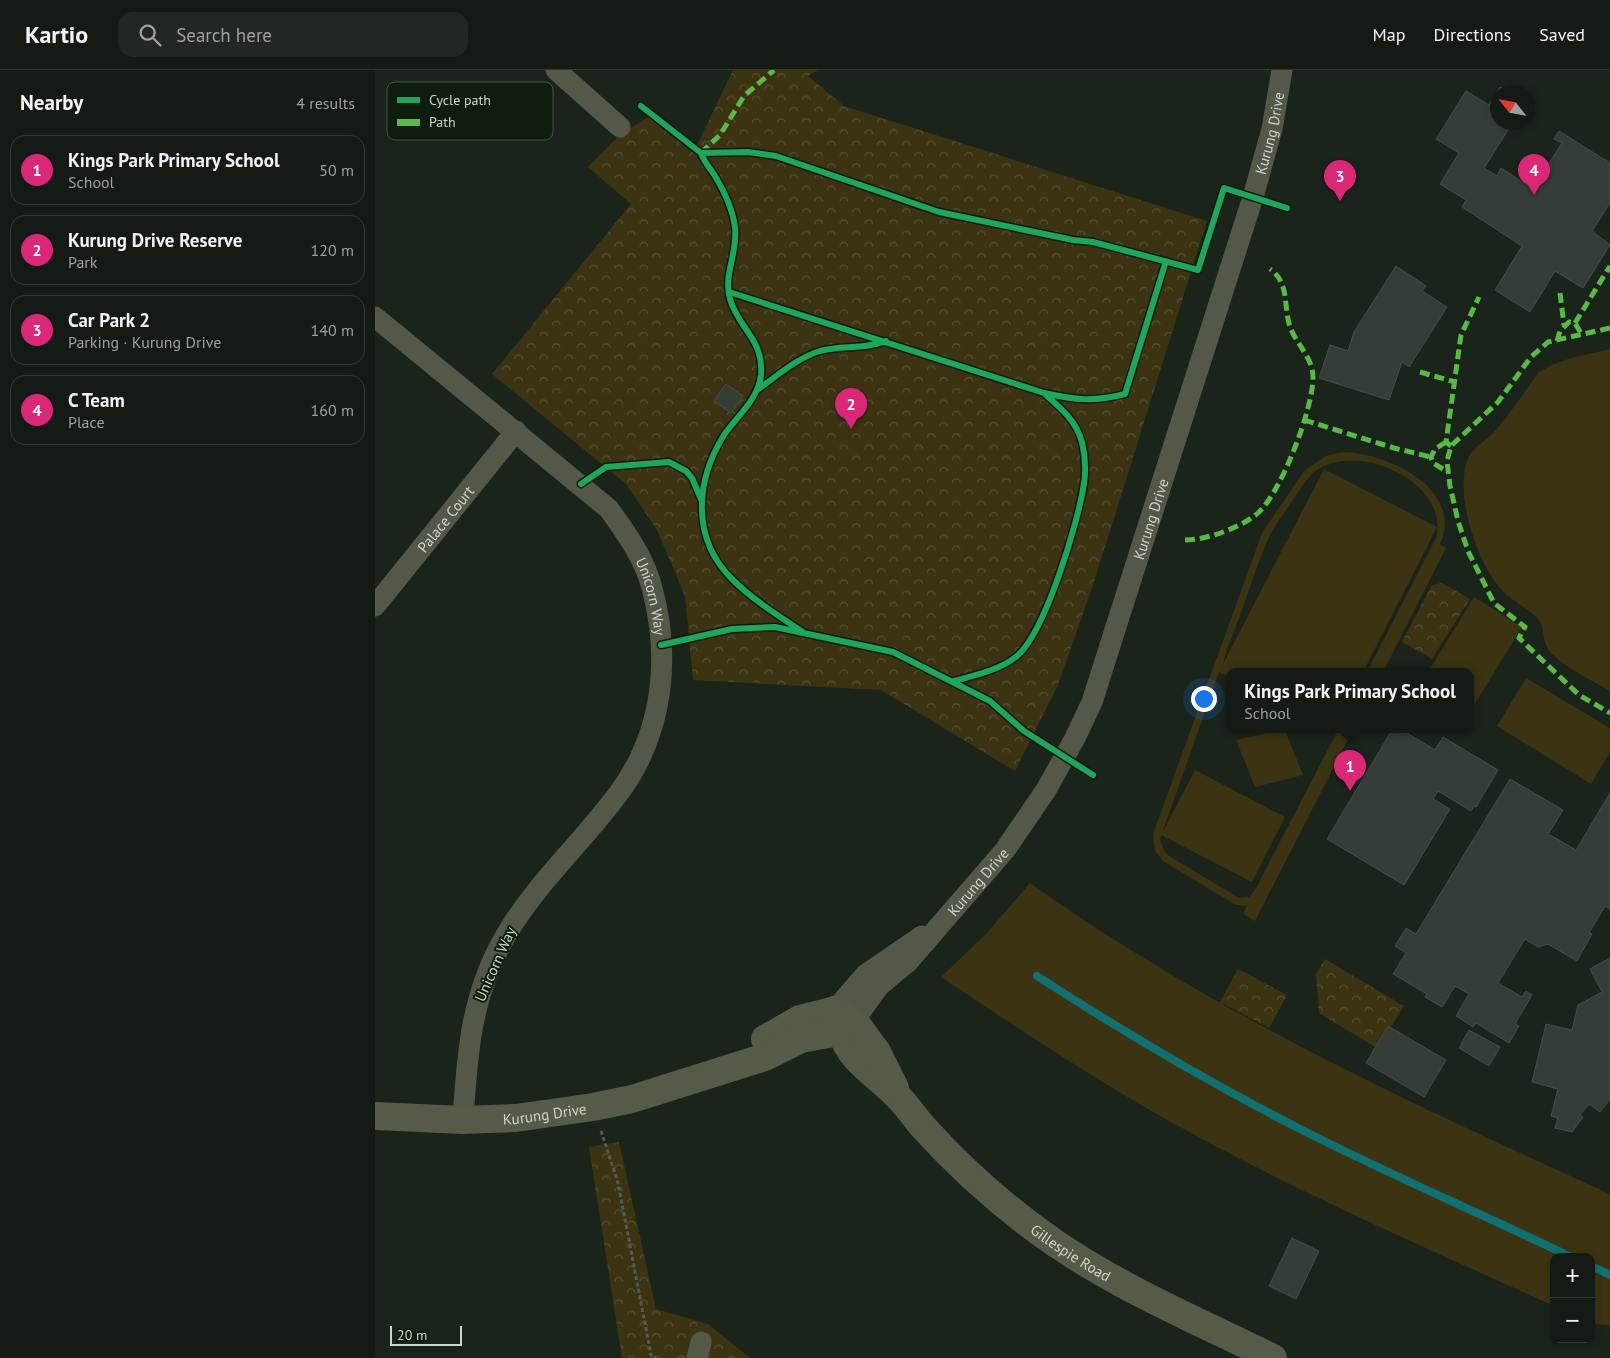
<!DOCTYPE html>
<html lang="en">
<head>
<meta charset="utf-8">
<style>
  :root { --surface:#141b14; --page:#212822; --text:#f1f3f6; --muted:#9da1a0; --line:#333934; --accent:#db2777 }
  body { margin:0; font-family:"PT Sans",sans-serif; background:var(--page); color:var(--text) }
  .controls { position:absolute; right:15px; bottom:15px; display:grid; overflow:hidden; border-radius:10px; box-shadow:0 2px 8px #0003 }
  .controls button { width:45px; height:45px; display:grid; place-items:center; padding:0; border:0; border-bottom:1px solid var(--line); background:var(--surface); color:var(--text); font:25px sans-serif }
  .compass { position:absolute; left:1115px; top:15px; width:45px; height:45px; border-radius:50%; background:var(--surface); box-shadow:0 2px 8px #0003; rotate:301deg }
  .scale { position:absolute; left:15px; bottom:12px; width:72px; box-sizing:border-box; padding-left:5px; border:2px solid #ccd6cc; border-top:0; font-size:14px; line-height:18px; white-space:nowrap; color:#ccd6cc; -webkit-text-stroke:4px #0e1d0e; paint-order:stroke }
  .you { position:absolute; left:828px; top:628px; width:18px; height:18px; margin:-12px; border:4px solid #fff; border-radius:50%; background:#1a73e8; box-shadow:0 0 0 8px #1a73e833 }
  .badge { display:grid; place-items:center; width:32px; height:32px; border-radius:50%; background:var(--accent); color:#fff; font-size:16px; font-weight:700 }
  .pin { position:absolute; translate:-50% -41px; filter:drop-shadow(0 1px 2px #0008) }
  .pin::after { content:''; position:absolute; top:26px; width:18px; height:15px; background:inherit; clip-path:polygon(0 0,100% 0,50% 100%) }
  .popup { position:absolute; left:851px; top:598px; width:248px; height:65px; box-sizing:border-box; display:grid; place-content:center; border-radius:10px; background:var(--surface); filter:drop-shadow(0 1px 4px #0005); font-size:16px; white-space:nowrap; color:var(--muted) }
  .popup b { font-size:19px; color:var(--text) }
  .popup::after { content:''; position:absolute; left:50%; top:100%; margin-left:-10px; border:10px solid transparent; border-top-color:var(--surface) }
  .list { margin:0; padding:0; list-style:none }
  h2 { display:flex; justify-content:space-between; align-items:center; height:65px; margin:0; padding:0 20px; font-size:21px }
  h2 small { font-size:16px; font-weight:400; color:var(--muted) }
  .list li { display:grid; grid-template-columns:32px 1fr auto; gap:15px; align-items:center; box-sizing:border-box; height:70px; margin:0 10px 10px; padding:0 10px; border:1px solid var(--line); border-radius:15px }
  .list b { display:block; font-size:19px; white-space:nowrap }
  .list p { margin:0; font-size:16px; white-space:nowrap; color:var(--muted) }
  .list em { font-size:16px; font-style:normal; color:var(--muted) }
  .icon { flex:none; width:28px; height:28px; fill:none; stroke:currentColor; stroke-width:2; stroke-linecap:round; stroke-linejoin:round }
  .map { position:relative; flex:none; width:1235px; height:1288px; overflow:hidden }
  header { display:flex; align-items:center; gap:30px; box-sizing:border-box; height:70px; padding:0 25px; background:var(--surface); border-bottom:1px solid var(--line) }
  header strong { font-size:24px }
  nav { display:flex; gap:28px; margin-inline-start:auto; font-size:18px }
  .search { width:350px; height:45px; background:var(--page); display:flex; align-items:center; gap:12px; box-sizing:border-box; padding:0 18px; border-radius:15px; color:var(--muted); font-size:19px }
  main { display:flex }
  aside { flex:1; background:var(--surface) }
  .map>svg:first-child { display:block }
</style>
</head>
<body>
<header>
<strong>Kartio</strong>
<div class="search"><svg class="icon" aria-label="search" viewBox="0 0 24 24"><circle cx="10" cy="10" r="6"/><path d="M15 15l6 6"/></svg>Search here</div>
<nav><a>Map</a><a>Directions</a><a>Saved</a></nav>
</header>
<main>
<aside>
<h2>Nearby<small>4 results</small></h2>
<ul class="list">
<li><span class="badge">1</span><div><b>Kings Park Primary School</b><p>School</p></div><em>50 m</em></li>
<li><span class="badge">2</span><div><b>Kurung Drive Reserve</b><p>Park</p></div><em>120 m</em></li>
<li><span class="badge">3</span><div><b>Car Park 2</b><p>Parking · Kurung Drive</p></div><em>140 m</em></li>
<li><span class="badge">4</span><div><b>C Team</b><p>Place</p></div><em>160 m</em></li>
</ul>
</aside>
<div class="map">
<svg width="1235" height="1288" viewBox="0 0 1235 1288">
  <defs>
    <pattern id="park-crowns" width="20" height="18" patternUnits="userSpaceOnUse" patternTransform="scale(1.25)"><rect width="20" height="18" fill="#3b3312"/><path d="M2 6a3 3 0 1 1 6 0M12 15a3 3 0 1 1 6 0" fill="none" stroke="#565033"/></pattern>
  </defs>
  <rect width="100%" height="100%" fill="#1a241a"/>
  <path fill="#3b3312" d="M1235,279V621C1219,612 1182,593 1173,579C1167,571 1170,557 1164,550C1155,539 1136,531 1126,519C1102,493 1080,425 1092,391C1097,377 1111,371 1120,361C1136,342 1149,323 1163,303C1183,289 1211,285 1235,279Z
    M967,382C1011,382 1090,419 1065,474L1071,478L1008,602H992L1061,468C1076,412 979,368 938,403C930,411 924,421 918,430C910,442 901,453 895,465C884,489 876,515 867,540C861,558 852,576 848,594L949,399L1062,457L988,602H855V608L844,602L785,769L789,781L794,786L864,828L874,827L880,820L963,660H978L880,851L868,844L872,836L861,835L788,791L780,781L778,764L887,463L929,401L951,386Z
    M1099,527L1147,557L1095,642V602H1053Z
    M1151,608L1235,658V682L1216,714L1122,656Z
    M905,660H910L928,705L880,717L861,670Z
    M820,700L910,747L877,812L786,765Z
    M655,813C688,836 721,859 756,880C906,974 1074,1051 1235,1124V1255L1216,1254V1187H1179V1236C1047,1176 913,1118 787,1047C711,1004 638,955 566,907L612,863Z"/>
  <path fill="url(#park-crowns)" d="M358,0H443L433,6L469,36L832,151L719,512L683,615L640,701L506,620L318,610L310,526L282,460L251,414L117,304L256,134L213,97L247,63L280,43L321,77Z
    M1067,513L1095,529L1057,589L1027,572L1057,515Z
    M950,889L1029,936L1016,957L1013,956L1000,977L944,943L941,904Z
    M863,899L912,925L894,958L845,932Z
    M244,1072L281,1239L333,1254L375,1288H247L214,1077Z"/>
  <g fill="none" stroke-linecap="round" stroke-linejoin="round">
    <path stroke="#117071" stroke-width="8" d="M662,906C750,963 840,1016 933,1063C1020,1107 1109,1145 1196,1187
      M1216,1196L1235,1205"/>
  </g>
  <path fill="#343e37" stroke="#454e48" d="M1125,17L1134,22H1122V52H1138L1109,98L1122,106L1126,98L1158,119L1187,73L1179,69L1184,61L1235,93V133L1217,161L1235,175L1208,218L1180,201L1155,242L1120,220L1147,176L1087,137L1091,130L1065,114L1084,83L1061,69L1091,21L1114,35Z
    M1021,196L1051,216L1047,221L1072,237L1034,297L1027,292L1014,330L944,308L955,275L973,281L979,262Z
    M351,314L368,326L356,343L339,331Z
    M1017,660H1027L1060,680L1068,667L1123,700L1101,737L1099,736L1096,741L1063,721L1058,729L1075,739L1029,815L952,769Z
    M1135,709L1188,740L1174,763L1170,762L1201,780L1235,723V839L1230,836L1214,863L1217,864L1202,891L1173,874L1163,877L1150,869L1123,913L1147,927L1151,921L1157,925L1140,954L1144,956L1134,973L1101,953L1098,957L1081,946L1094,924L1080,916L1067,937L1050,927L1052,924L1018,904L1031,883L1020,876L1031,858L1041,864Z
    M1235,888V1029L1225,1042L1214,1034L1205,1045L1208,1047L1197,1062L1180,1058L1183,1048L1176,1046L1183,1019L1157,1012L1171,954L1197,960L1203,935L1227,922L1215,899Z
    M1013,956L1071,990L1049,1027L991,993Z
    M1094,960L1125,977L1114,996L1084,978Z
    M917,1168L944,1181L921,1229L894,1216Z"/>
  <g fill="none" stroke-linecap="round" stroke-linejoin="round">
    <path stroke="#565b50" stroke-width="3" stroke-dasharray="4 2.5" stroke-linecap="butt" d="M226,1061L243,1113L276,1285L281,1288"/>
    <g stroke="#535849" stroke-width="21">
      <path d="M181,0L245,57"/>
      <path id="s1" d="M0,247L234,439C251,463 270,489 277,518C296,588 288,661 246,720C210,770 162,812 131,865C96,924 92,984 88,1050"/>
      <path id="s2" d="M0,536L141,361"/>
      <path d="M460,940L490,905L547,866"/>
      <path id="s3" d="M467,960L478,952L504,916L533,892L630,780L671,720L700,668L717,632L878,127L897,59L907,0"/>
      <path d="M322,1288L326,1272"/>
    </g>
    <g stroke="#565b49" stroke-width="28">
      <path id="s4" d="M460,940C471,995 494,995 527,1031C535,1040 541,1049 549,1058C588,1101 632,1140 680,1173C747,1219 825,1252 898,1288"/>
      <path d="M460,940L483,956L502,982L520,1018"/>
      <path d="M390,969L425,949L460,940"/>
      <path id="s5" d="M0,1046L88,1050L141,1048L218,1037L257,1029L390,987L426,969L464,962"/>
    </g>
    <path stroke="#58b947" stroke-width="5" stroke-dasharray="10 5" stroke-linecap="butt" d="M326,83L345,65L369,26L399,0
      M1185,223L1189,255
      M1200,253L1235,196
      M1235,258L1173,272L1156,287L1123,332L1076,376L1072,391L1075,416L1083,451L1093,481L1119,533L1150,557L1144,568L1204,625L1235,643
      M1182,271L1185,261L1194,252L1200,253L1207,265
      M1045,302L1080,312
      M929,350L1019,378L1056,387
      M1071,372L1060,379L1056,387L1058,393L1073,402
      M1076,376L1071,372L1086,265L1104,227
      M810,470C832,470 868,457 884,442C907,420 937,341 938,309C939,289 922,275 915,257C908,236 915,213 895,199"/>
    <g stroke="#0e1d0e" stroke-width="9">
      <path id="cycleway" d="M266,36L326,83L373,82L401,86L564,142L698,170L718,172L823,200L849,118L912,138
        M326,83C329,92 335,98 340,106C349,121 358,140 360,158C363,182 348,206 355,229C363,258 389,269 386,305C383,330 362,346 349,365C320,412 316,469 358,510C378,530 404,546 428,562
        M354,222L669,323C700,330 719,332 750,324L791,191
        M382,320C402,306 422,288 445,281C467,275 487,280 511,271
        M206,414L231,397L294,392L311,401L317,408L326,429
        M286,575L357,559L400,557L518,582L615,631L649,661L718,705
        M579,611C601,605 625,600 642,586C670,563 704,450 709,413C711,400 710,385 707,372C701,351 687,339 671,325"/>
    </g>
    <use href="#cycleway" stroke="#20a55d" stroke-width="6"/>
  </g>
  <g text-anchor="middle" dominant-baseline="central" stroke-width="4" stroke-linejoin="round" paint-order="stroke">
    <g font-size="15" fill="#ccd6cc" stroke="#0e1d0e">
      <text stroke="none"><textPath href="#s3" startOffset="1012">Kurung Drive</textPath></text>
      <text stroke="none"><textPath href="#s2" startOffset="112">Palace Court</textPath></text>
      <text stroke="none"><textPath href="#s3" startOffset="608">Kurung Drive</textPath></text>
      <text stroke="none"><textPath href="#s1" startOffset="401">Unicorn Way</textPath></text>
      <text stroke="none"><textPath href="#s3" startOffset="202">Kurung Drive</textPath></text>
      <text transform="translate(120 894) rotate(-66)">Unicorn Way</text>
      <text stroke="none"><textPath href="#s5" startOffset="170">Kurung Drive</textPath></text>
      <text stroke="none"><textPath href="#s4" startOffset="344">Gillespie Road</textPath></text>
    </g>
  </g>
  <rect x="12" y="12" width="166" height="58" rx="8" fill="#0e1d0e" stroke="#475447" stroke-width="1"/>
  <rect x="22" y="27" width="23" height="6" fill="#20a55d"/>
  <rect x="22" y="49" width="23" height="7" fill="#58b947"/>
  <g font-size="14" fill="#ccd6cc">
    <text x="54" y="35">Cycle path</text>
    <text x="54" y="57">Path</text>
  </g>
</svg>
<div class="controls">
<button>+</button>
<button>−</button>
</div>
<svg class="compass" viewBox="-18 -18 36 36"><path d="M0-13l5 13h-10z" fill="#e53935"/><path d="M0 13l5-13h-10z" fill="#9da1a0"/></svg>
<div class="scale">20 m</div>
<div class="you"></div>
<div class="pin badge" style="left:975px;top:721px">1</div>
<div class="popup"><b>Kings Park Primary School</b>School</div>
<div class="pin badge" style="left:476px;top:359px">2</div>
<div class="pin badge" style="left:965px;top:131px">3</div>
<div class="pin badge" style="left:1159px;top:125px">4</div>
</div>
</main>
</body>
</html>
